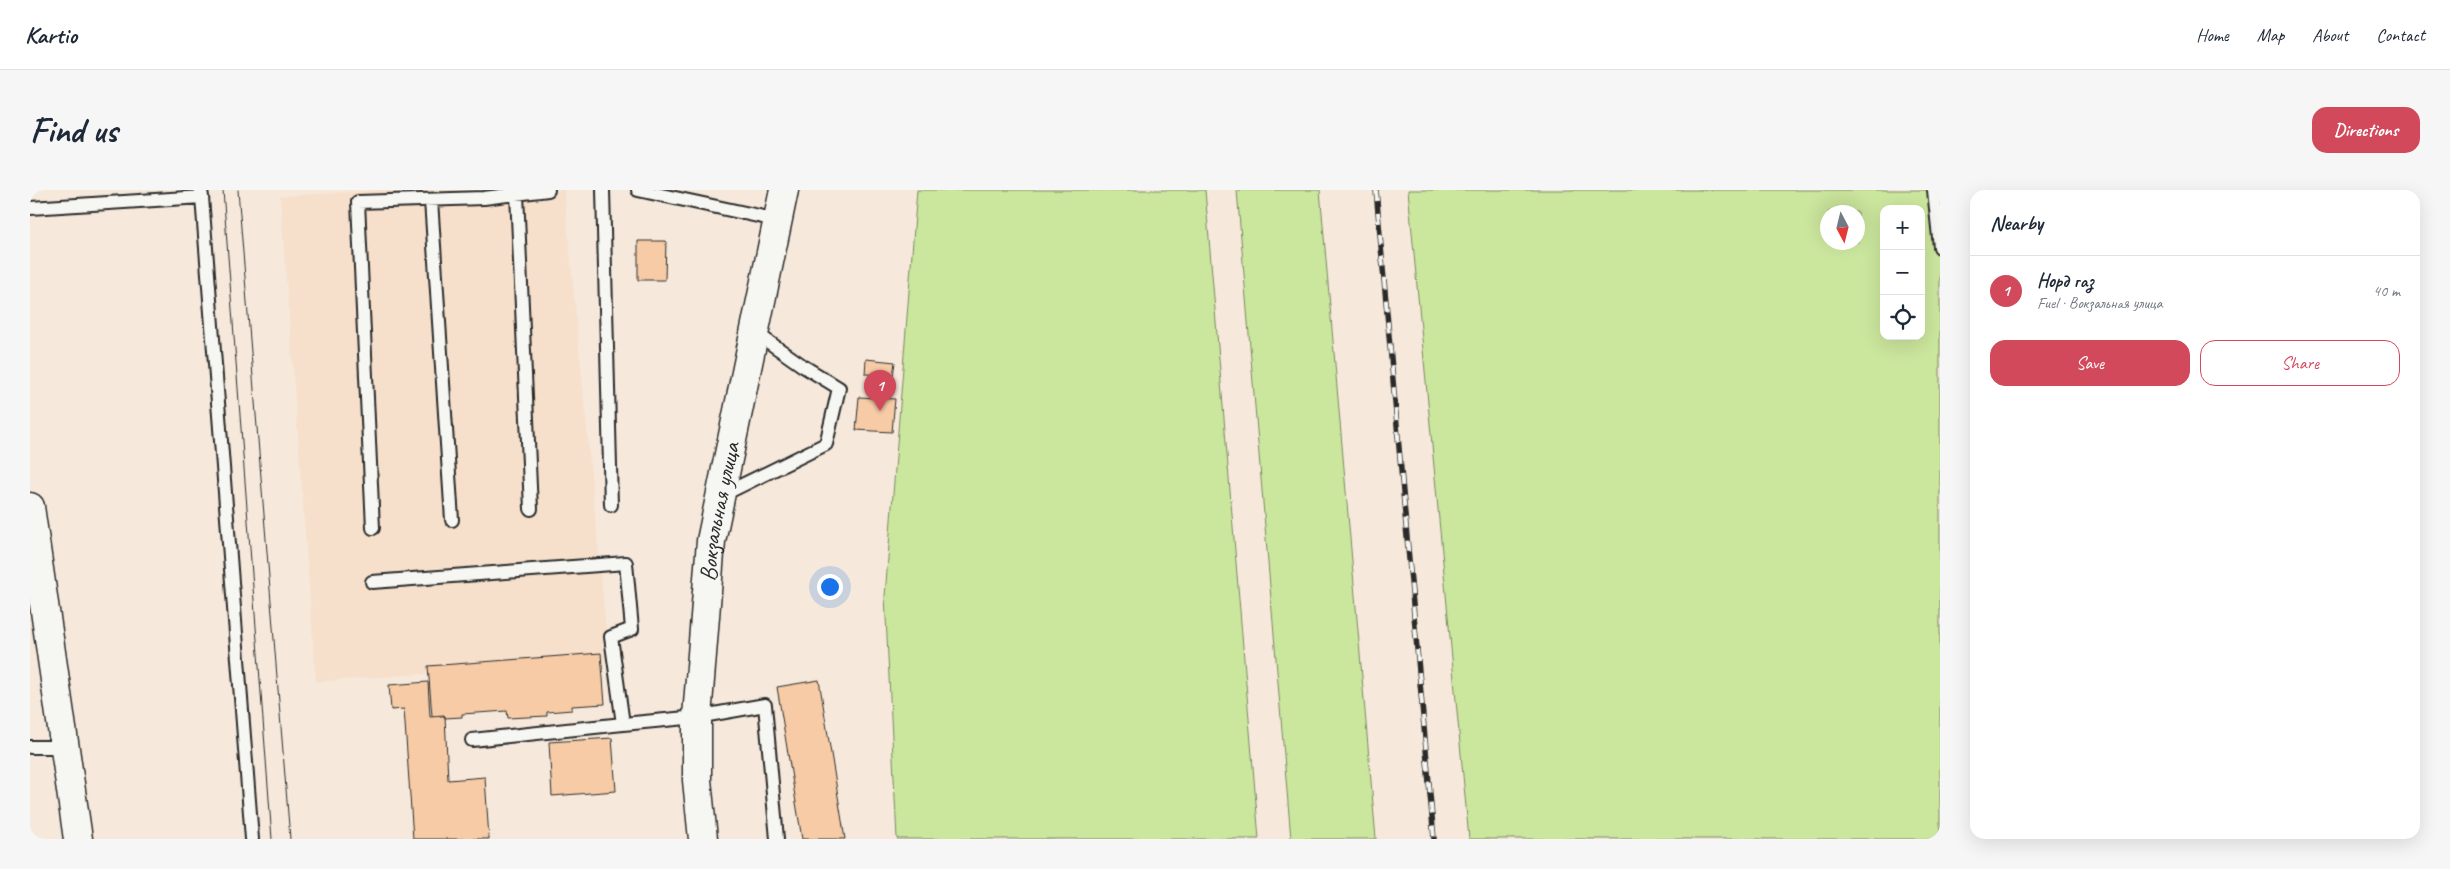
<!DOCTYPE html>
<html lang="en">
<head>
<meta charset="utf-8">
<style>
  :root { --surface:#fff; --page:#f6f6f7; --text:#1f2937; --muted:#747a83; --line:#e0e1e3; --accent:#d1495b }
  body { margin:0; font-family:Caveat,sans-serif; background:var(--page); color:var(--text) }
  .controls { position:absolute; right:15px; top:15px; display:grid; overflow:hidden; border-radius:10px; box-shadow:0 5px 20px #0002 }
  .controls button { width:45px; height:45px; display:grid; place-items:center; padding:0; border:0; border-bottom:1px solid var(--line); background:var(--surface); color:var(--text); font:25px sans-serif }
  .compass { position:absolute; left:1790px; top:15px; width:45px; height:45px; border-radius:50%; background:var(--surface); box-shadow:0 5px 20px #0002; rotate:173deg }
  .you { position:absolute; left:799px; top:396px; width:18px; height:18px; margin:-12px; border:4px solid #fff; border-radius:50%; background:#1a73e8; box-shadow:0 0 0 8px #1a73e833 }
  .badge { display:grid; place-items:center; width:32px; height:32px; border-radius:50%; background:var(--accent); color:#fff; font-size:16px; font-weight:700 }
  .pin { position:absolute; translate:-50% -41px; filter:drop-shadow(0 1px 2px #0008) }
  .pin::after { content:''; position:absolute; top:26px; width:18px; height:15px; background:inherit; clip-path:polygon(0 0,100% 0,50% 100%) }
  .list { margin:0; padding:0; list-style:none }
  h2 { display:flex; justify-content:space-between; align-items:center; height:65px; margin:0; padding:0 20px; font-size:21px }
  h2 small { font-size:16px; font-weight:400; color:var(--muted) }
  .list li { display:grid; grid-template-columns:32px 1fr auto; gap:15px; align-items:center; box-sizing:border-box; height:70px; padding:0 20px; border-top:1px solid var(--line) }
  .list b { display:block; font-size:19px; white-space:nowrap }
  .list p { margin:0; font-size:16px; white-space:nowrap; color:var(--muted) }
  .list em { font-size:16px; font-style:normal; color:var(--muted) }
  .actions { display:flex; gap:10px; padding:15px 20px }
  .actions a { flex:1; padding:11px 0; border:1px solid var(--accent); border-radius:15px; text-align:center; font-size:18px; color:var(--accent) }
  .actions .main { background:var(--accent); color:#fff }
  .icon { flex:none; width:28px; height:28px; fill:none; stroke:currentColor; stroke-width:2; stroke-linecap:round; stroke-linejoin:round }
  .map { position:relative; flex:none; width:1910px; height:649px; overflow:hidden; border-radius:15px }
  header { display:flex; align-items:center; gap:30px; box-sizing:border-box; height:70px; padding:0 25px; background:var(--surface); border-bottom:1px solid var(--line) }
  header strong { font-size:24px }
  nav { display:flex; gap:28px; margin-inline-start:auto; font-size:18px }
  .intro { display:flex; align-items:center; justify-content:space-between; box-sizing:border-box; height:120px; padding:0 30px }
  h1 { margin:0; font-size:35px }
  .button { padding:12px 22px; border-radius:15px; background:var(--accent); color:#fff; font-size:18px; font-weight:700 }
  main { display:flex; gap:30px; padding:0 30px }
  aside { flex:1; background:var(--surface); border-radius:15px; box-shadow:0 5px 20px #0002 }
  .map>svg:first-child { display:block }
</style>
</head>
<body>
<header>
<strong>Kartio</strong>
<nav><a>Home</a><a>Map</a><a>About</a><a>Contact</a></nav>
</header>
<div class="intro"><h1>Find us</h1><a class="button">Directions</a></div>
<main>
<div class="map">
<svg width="1910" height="649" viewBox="0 0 1910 649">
  <rect width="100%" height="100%" fill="#f6e9db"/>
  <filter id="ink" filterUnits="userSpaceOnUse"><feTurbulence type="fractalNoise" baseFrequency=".02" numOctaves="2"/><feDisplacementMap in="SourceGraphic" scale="10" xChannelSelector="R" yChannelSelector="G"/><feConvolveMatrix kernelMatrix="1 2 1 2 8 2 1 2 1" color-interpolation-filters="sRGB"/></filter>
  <g filter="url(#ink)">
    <path fill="#f6e0cb" d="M353,0H534L579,470L286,492L250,6Z"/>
    <path fill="#cbe69d" stroke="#7b8864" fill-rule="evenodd" d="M887,0H1175L1229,649H867L855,406Z
      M1207,0H1290L1346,649H1261Z
      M1378,0H1910V649H1439ZM1854,19H1891V146H1854ZM1798,22H1828V52H1798Z"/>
    <path fill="#f6cba5" stroke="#2b2b2b" d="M608,51H636L635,90H608Z
      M836,169L865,172L863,186L835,184Z
      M829,207L865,209L862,242L826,240Z
      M571,463L575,514L542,516V520L517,522V526L478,528L477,521L432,524V527L415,528L414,525L402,526L398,476Z
      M789,490L815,649H772L747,497Z
      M398,492L400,527L415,526L418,590L455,587L459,649H383L374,519L361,520L359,495Z
      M582,548L586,601L522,606L519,552Z"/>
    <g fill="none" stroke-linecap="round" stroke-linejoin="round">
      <g stroke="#2b2b2b" stroke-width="16">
        <path id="lane" d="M573,0L581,315
          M608,0L747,30
          M1904,0L1910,57
          M487,4L501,319
          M172,7L222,649
          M401,10L422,330
          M0,18L172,7L171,0
          M692,305L796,254L809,198L773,176L723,141
          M343,338L328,12L454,8L518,0
          M342,392L596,373L602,439L581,447L593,534L667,527L735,515L747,649
          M442,550L593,534
          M0,557H35"/>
      </g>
      <g stroke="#2b2b2b" stroke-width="31">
        <path id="secondary" d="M0,317L48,649"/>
      </g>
      <g stroke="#2b2b2b" stroke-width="31">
        <g id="primary">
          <path id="s1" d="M673,649L667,590V527L681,351L754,0"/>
        </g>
      </g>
      <use href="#lane" stroke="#f6f6f2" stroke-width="12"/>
      <use href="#secondary" stroke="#f6f6f2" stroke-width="28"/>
      <use href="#primary" stroke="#f6f6f2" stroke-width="28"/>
      <path stroke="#2b2b2b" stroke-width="1" d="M193,0L242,649
        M208,0L260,649"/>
      <g stroke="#2b2b2b" stroke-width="5.5">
        <path id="rail" d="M1346,0L1404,649"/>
      </g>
      <use href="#rail" stroke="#f6f6f2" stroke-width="4" stroke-dasharray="11" stroke-linecap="butt"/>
    </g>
  </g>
  <g text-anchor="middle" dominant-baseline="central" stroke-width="4" stroke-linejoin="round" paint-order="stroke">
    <g font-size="24" fill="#2b2b2b" stroke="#f6f6f2">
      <text stroke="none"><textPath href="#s1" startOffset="329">Вокзальная улица</textPath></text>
    </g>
  </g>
</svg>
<div class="controls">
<button>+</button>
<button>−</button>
<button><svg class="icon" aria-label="locate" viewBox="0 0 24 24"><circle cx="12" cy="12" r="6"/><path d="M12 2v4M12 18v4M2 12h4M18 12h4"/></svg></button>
</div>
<svg class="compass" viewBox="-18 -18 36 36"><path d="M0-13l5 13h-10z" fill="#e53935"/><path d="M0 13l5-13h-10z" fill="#747a83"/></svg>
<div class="you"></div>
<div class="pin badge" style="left:850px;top:221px">1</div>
</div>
<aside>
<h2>Nearby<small></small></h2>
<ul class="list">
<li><span class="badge">1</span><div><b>Норд газ</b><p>Fuel · Вокзальная улица</p></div><em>40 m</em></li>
</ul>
<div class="actions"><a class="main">Save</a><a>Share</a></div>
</aside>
</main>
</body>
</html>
